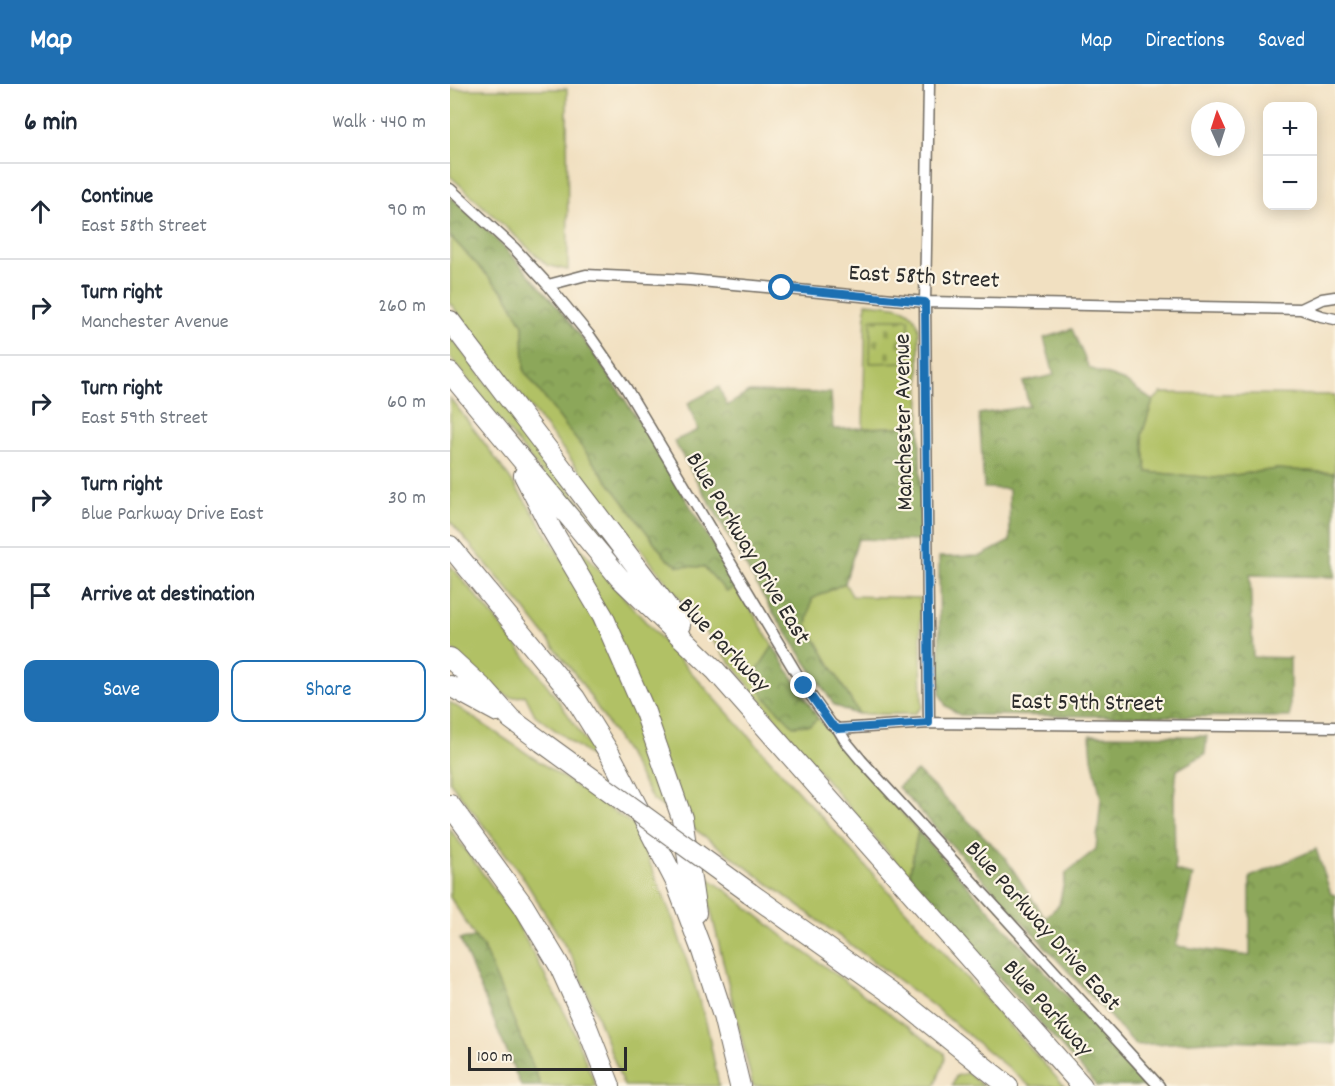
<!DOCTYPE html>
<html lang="en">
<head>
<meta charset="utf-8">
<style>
  :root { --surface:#fff; --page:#f2f2f3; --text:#1f2937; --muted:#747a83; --line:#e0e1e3; --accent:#1f6fb2 }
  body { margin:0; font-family:Dekko,sans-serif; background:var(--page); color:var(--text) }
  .controls { position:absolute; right:18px; top:18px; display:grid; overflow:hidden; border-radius:12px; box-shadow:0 3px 15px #0003 }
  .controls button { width:54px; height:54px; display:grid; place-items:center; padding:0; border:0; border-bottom:2px solid var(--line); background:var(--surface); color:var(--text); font:30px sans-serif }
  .compass { position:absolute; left:741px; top:18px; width:54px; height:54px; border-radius:50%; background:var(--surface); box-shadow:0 3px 15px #0003; rotate:357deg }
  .scale { position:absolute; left:18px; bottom:15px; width:159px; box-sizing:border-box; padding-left:6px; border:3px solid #2b2b2b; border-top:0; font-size:16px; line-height:21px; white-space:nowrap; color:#2b2b2b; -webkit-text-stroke:4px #fcf5e5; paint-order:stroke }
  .stop { position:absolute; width:18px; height:18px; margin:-14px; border:4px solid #1f6fb2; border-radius:50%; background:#fff }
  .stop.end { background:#1f6fb2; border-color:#fff; box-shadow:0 2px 6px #0008 }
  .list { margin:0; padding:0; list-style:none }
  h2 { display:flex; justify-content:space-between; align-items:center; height:78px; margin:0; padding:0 24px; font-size:26px }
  h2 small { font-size:20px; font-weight:400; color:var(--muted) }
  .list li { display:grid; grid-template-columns:39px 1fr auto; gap:18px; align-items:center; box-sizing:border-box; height:96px; padding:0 24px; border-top:2px solid var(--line) }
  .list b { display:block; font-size:22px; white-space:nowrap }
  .list p { margin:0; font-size:20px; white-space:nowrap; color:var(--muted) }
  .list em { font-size:20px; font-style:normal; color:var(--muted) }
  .actions { display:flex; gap:12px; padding:18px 24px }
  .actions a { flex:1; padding:14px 0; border:2px solid var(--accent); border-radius:12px; text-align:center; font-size:21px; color:var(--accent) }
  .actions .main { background:var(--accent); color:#fff }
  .icon { flex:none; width:33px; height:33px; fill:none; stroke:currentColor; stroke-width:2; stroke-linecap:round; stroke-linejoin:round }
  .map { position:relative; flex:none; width:885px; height:1002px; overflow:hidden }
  header { display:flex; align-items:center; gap:36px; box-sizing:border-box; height:84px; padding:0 30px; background:var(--accent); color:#fff }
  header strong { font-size:28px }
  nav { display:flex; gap:33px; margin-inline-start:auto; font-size:21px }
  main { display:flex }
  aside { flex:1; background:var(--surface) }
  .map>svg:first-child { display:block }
</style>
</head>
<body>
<header>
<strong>Map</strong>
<nav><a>Map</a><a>Directions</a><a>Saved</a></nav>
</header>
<main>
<aside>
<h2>6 min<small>Walk · 440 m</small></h2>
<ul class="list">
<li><svg class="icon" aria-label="ahead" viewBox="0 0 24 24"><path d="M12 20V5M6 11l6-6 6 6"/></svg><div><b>Continue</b><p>East 58th Street</p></div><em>90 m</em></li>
<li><svg class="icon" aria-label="right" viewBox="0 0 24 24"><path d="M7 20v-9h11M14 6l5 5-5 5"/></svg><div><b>Turn right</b><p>Manchester Avenue</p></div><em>260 m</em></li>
<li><svg class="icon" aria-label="right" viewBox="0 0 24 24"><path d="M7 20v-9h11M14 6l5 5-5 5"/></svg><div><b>Turn right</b><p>East 59th Street</p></div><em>60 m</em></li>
<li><svg class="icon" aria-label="right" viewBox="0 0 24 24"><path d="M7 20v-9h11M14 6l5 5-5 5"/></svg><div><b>Turn right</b><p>Blue Parkway Drive East</p></div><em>30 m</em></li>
<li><svg class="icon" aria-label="arrive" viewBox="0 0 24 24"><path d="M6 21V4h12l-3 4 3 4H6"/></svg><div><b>Arrive at destination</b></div></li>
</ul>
<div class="actions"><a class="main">Save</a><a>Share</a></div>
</aside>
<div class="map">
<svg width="885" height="1002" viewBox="0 0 885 1002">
  <defs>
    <pattern id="forest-crowns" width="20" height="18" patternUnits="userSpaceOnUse" patternTransform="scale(1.5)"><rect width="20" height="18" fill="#8ca75a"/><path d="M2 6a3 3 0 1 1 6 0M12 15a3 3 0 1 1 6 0" fill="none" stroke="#73884b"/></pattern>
    <pattern id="cemetery-stones" width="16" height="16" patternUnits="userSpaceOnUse" patternTransform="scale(1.5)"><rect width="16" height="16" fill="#b1c165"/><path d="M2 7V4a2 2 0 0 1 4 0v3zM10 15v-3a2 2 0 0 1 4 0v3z" fill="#909d53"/></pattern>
  </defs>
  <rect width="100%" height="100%" fill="#fcf5e5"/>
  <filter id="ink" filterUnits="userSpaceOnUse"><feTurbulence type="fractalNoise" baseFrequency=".0167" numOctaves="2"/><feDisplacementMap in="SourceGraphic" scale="12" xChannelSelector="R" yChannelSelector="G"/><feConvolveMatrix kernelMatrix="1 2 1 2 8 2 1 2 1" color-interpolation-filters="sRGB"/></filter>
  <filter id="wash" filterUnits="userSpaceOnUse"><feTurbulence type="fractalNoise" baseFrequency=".008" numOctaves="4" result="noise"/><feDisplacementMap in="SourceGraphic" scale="24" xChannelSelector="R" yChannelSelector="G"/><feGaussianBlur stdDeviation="1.35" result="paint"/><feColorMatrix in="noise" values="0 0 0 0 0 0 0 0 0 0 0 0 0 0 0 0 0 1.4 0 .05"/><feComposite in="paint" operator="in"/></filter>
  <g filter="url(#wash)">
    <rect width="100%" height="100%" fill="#f1e0c1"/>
    <path fill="#b1c165" stroke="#6e7648" stroke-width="1.5" d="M0,5H117L118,186L97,181L0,92Z
      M0,152L56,211L73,241L74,287L217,475L229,482L254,483L277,508L287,502L323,562L304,591L360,641L368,634L468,747L459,793C298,608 150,413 0,219Z
      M416,219C439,222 463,218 469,245L470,342L413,344Z
      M0,252L195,502L175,487L107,408L0,273Z
      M711,309L885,311V389L827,385L764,394L697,388L692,350L703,317Z
      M0,314C54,383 105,455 145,534C177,596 199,663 221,729L202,715L177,670L131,598L73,523L0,437Z
      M113,444L167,506L614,1002H580L482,921L242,743L111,445Z
      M0,481C53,544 106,606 148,678L85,631L75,611C71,612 66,614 61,613C41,607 16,577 0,563Z
      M395,499L402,512L470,514L472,623L464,630H409L357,541L362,514Z
      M0,618L184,741L224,838L243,896L257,942L269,1002H174L142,919L122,873L71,790L0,698Z
      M0,745L61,828L119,937L146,1002H91L33,863L25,853L0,813Z
      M252,790L277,807L334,853L494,969L495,975L485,1002H303Z
      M517,989L533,1002H502L506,992Z"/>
    <path fill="url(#forest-crowns)" stroke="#5c6942" stroke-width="1.5" d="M0,112C52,158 100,210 141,266C195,341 240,423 287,502L277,508L254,483L229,482L217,475L74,287L73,241L56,211L0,152Z
      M622,245L639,284L675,297L703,317L692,350L697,388L764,394L827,385L885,389V493L800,491L803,573L840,574V633L510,631L496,622L490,610L489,473L531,472L560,457L559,405L534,404L529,330L579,322L573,298L604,291L594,254Z
      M269,303L277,322L299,308L381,309L383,345L470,342L471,457L408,455L395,499L362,515L357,541L409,630L399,628L384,621L319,522L224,357L248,346L238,319Z
      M323,562L368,634L360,641L343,642L313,611L304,591Z
      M640,651L757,652L755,670L727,686L724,713L725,787L743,791L726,862L800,872V793L866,765L881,810L885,811V960L775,956L686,961L448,703L467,687L554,772L595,834L609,821L616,789L646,765L651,714L642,674Z
      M468,747L698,1002H647L459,793Z
      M25,853L33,863L91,1002H71L10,855Z"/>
    <path fill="url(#cemetery-stones)" stroke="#6e7648" stroke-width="1.5" d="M421,235H459V278L420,279Z"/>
  </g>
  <g filter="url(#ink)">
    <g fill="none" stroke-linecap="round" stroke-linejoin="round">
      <g stroke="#706a60" stroke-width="13">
        <path id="street" d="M479,0L475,218L479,639
          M0,105L64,164L98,201L139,251L176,304L354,602L381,640L388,645L396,658L411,676L709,1002
          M98,201L136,191L240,196L475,218L851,225L871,232L885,235
          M851,225L872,215L885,213
          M388,645L479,639L885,643"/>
      </g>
      <g stroke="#706a60" stroke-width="22">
        <path id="highway" d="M0,237L231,541
          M0,289L169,493L265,586L632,1002
          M74,391L102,446L153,532L195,628L232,734L246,829
          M0,462L125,614L161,672L226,798L252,867L273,932L290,1002
          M0,574L35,606L61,635L92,658
          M0,602L48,628
          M0,721L73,821L109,881L137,943L160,1002
          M300,809L448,914L558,1002"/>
      </g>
      <use href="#street" stroke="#fff" stroke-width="10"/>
      <use href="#highway" stroke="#fff" stroke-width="20"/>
      <g stroke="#706a60" stroke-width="22" stroke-linecap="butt">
        <path id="highway-bridge" d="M92,658L300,809"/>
      </g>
      <use href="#highway-bridge" stroke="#fff" stroke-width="20"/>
    </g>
  </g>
  <g fill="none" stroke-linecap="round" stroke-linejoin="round" filter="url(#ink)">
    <path stroke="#1f6fb2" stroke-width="8" d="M332,204L475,218L479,639L388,645L381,640L354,602"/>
  </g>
  <g text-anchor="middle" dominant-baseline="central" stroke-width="4.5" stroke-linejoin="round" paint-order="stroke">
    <g font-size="24" fill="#2b2b2b" stroke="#fcf5e5">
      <text transform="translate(474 194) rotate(3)">East 58th Street</text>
      <text transform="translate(455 338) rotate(-91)">Manchester Avenue</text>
      <text transform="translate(297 465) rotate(59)">Blue Parkway Drive East</text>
      <text transform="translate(273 562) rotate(46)">Blue Parkway</text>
      <text transform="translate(637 620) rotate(1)">East 59th Street</text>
      <text transform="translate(592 843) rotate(48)">Blue Parkway Drive East</text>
      <text transform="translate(597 925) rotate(48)">Blue Parkway</text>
    </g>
  </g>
</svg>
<div class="controls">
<button>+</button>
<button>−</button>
</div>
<svg class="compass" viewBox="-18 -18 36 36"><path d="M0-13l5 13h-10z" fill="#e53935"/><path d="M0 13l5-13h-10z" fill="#747a83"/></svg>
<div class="scale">100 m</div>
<div class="stop" style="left:332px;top:204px"></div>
<div class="stop end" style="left:354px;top:602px"></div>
</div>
</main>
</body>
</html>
